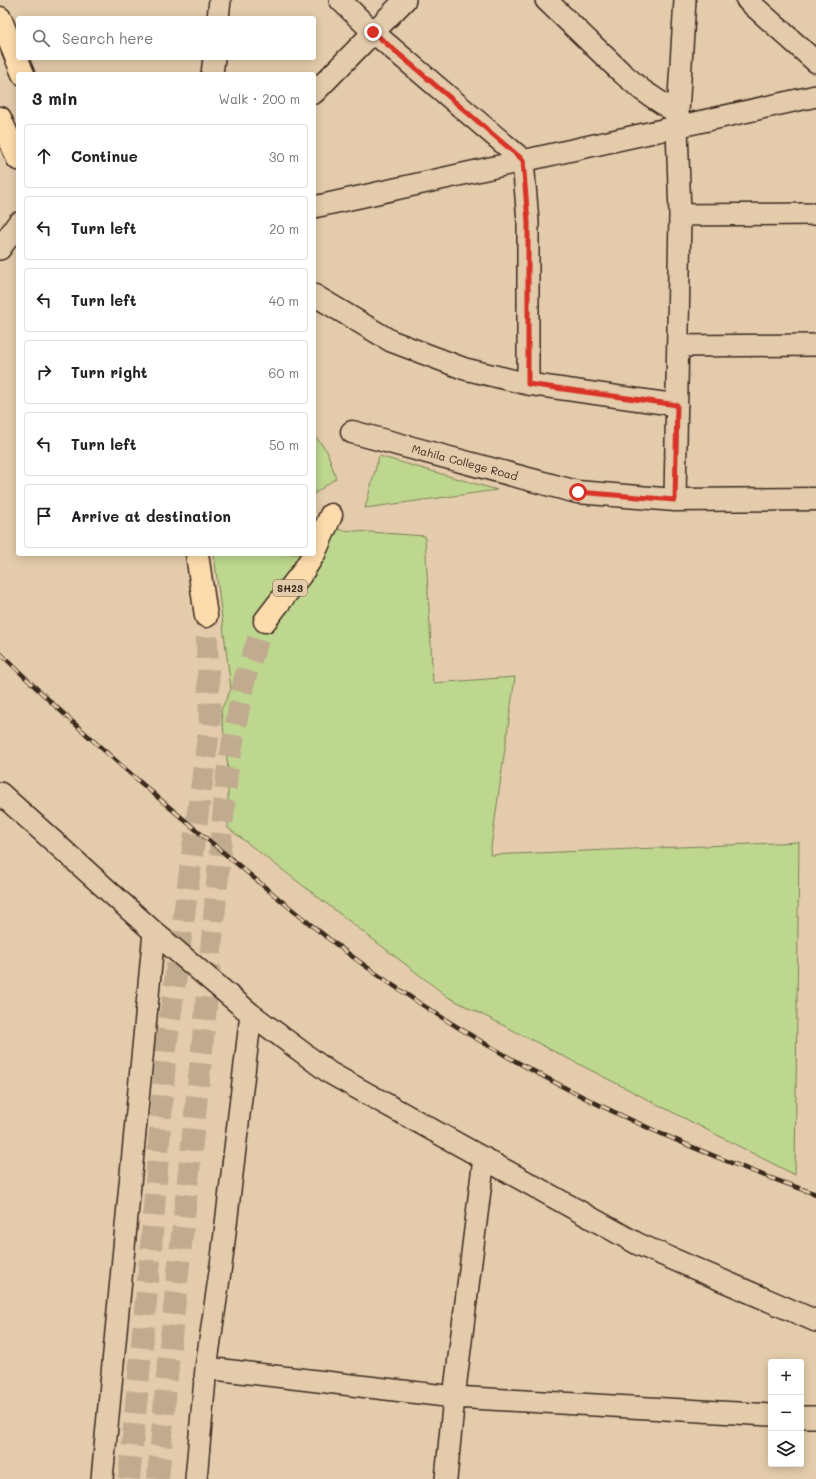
<!DOCTYPE html>
<html lang="en">
<head>
<meta charset="utf-8">
<style>
  :root { --surface:#fff; --page:#f6f6f6; --text:#202124; --muted:#757577; --line:#e0e0e0 }
  body { margin:0; font-family:Mali,sans-serif; background:var(--page); color:var(--text) }
  .controls { position:absolute; right:12px; bottom:12px; display:grid; overflow:hidden; border-radius:4px; box-shadow:0 2px 10px #0003 }
  .controls button { width:36px; height:36px; display:grid; place-items:center; padding:0; border:0; border-bottom:1px solid var(--line); background:var(--surface); color:var(--text); font:20px sans-serif }
  .stop { position:absolute; width:12px; height:12px; margin:-9px; border:3px solid #d93025; border-radius:50%; background:#fff }
  .stop.end { background:#d93025; border-color:#fff; box-shadow:0 1px 4px #0008 }
  .list { margin:0; padding:0; list-style:none }
  h2 { display:flex; justify-content:space-between; align-items:center; height:52px; margin:0; padding:0 16px; font-size:17px }
  h2 small { font-size:13px; font-weight:400; color:var(--muted) }
  .list li { display:grid; grid-template-columns:26px 1fr auto; gap:12px; align-items:center; box-sizing:border-box; height:64px; margin:0 8px 8px; padding:0 8px; border:1px solid var(--line); border-radius:4px }
  .list b { display:block; font-size:15px; white-space:nowrap }
  .list em { font-size:13px; font-style:normal; color:var(--muted) }
  .icon { flex:none; width:22px; height:22px; fill:none; stroke:currentColor; stroke-width:2; stroke-linecap:round; stroke-linejoin:round }
  .map { position:relative; flex:none; width:816px; height:1479px; overflow:hidden }
  .search { position:absolute; background:var(--surface); box-shadow:0 2px 10px #0003; left:16px; top:16px; width:300px; height:44px; display:flex; align-items:center; gap:10px; box-sizing:border-box; padding:0 14px; border-radius:4px; color:var(--muted); font-size:15px }
  .panel { position:absolute; background:var(--surface); box-shadow:0 2px 10px #0003; left:16px; top:72px; width:300px; height:484px; border-radius:4px }
  .map>svg:first-child { display:block }
</style>
</head>
<body>
<div class="map">
<svg width="816" height="1479" viewBox="0 0 816 1479">
  <rect width="100%" height="100%" fill="#e3cbab"/>
  <filter id="ink" filterUnits="userSpaceOnUse"><feTurbulence type="fractalNoise" baseFrequency=".025" numOctaves="2"/><feDisplacementMap in="SourceGraphic" scale="8" xChannelSelector="R" yChannelSelector="G"/><feConvolveMatrix kernelMatrix="1 2 1 2 8 2 1 2 1" color-interpolation-filters="sRGB"/></filter>
  <g filter="url(#ink)">
    <path fill="#bdd78e" stroke="#7c8056" d="M314,435L327,451L336,478L314,494Z
      M379,456L497,490L365,508Z
      M327,529L425,536L433,683L515,677L490,855L799,842L795,1175L448,997L228,828V768L221,710L231,689L214,554H314Z"/>
    <g fill="none" stroke-linecap="round" stroke-linejoin="round">
      <path stroke="#c1ab8f" stroke-width="22" stroke-dasharray="22 11" stroke-linecap="butt" d="M129,1479L151,1249L166,1048L210,723L206,616
        M158,1479L168,1365L202,1050L227,774L243,685L249,665L265,621"/>
      <g stroke="#3b2a1e" stroke-width="24">
        <path id="minor" d="M546,0L621,72L642,90L678,114
          M747,0L816,62
          M218,18L220,0
          M212,74L214,58
          M314,93L405,0
          M314,207L816,96
          M680,215L816,214
          M0,249L18,223
          M314,295L391,341L465,369L528,384V222L523,160L373,32L340,0
          M678,346L816,345
          M528,384L677,405
          M675,500L680,215L677,128L685,0
          M0,793L154,932L251,1014L330,1073L638,1244L816,1321
          M206,1368L454,1397L771,1415
          M801,1417H816
          M102,1479L154,932
          M196,1479L206,1368L222,1258L251,1014
          M446,1479L454,1397L484,1158"/>
      </g>
      <g stroke="#3b2a1e" stroke-width="25">
        <path id="secondary" d="M352,432L577,492L675,500L816,499"/>
      </g>
      <g stroke="#3b2a1e" stroke-width="25">
        <path id="primary" d="M0,18L23,74
          M0,118L18,159
          M197,554L206,616
          M314,554L331,515
          M265,621L302,573L314,554"/>
      </g>
      <use href="#minor" stroke="#e3cbab" stroke-width="21"/>
      <use href="#secondary" stroke="#e3cbab" stroke-width="22"/>
      <use href="#primary" stroke="#fcdcac" stroke-width="22"/>
      <g stroke="#3b2a1e" stroke-width="4.5">
        <path id="rail" d="M0,653C73,725 151,793 230,858C278,898 326,939 378,975C512,1069 661,1141 816,1194"/>
      </g>
      <use href="#rail" stroke="#e3cbab" stroke-width="3" stroke-dasharray="9" stroke-linecap="butt"/>
    </g>
  </g>
  <g fill="none" stroke-linecap="round" stroke-linejoin="round" filter="url(#ink)">
    <path stroke="#d93025" stroke-width="5" d="M373,32L523,160L528,222V384L677,405L675,500L578,492"/>
  </g>
  <g text-anchor="middle" dominant-baseline="central" stroke-width="3" stroke-linejoin="round" paint-order="stroke">
    <rect fill="#e3cbab" stroke="#6d5a48" stroke-width="1" x="273" y="580" width="34" height="16" rx="3"/>
    <g font-size="10" font-weight="bold" fill="#3b2a1e">
      <text x="290" y="588">SH23</text>
    </g>
    <g font-size="11" fill="#3b2a1e" stroke="#e3cbab">
      <text transform="translate(465 462) rotate(15)">Mahila College Road</text>
    </g>
  </g>
</svg>
<div class="controls">
<button>+</button>
<button>−</button>
<button><svg class="icon" aria-label="layers" viewBox="0 0 24 24"><path d="M12 4l9 5-9 5-9-5zM3 14l9 5 9-5"/></svg></button>
</div>
<div class="stop" style="left:578px;top:492px"></div>
<div class="stop end" style="left:373px;top:32px"></div>
<div class="search"><svg class="icon" aria-label="search" viewBox="0 0 24 24"><circle cx="10" cy="10" r="6"/><path d="M15 15l6 6"/></svg>Search here</div>
<section class="panel">
<h2>3 min<small>Walk · 200 m</small></h2>
<ul class="list">
<li><svg class="icon" aria-label="ahead" viewBox="0 0 24 24"><path d="M12 20V5M6 11l6-6 6 6"/></svg><div><b>Continue</b></div><em>30 m</em></li>
<li><svg class="icon" aria-label="left" viewBox="0 0 24 24"><path d="M17 20v-9H6M10 6l-5 5 5 5"/></svg><div><b>Turn left</b></div><em>20 m</em></li>
<li><svg class="icon" aria-label="left" viewBox="0 0 24 24"><path d="M17 20v-9H6M10 6l-5 5 5 5"/></svg><div><b>Turn left</b></div><em>40 m</em></li>
<li><svg class="icon" aria-label="right" viewBox="0 0 24 24"><path d="M7 20v-9h11M14 6l5 5-5 5"/></svg><div><b>Turn right</b></div><em>60 m</em></li>
<li><svg class="icon" aria-label="left" viewBox="0 0 24 24"><path d="M17 20v-9H6M10 6l-5 5 5 5"/></svg><div><b>Turn left</b></div><em>50 m</em></li>
<li><svg class="icon" aria-label="arrive" viewBox="0 0 24 24"><path d="M6 21V4h12l-3 4 3 4H6"/></svg><div><b>Arrive at destination</b></div></li>
</ul>
</section>
</div>
</body>
</html>
